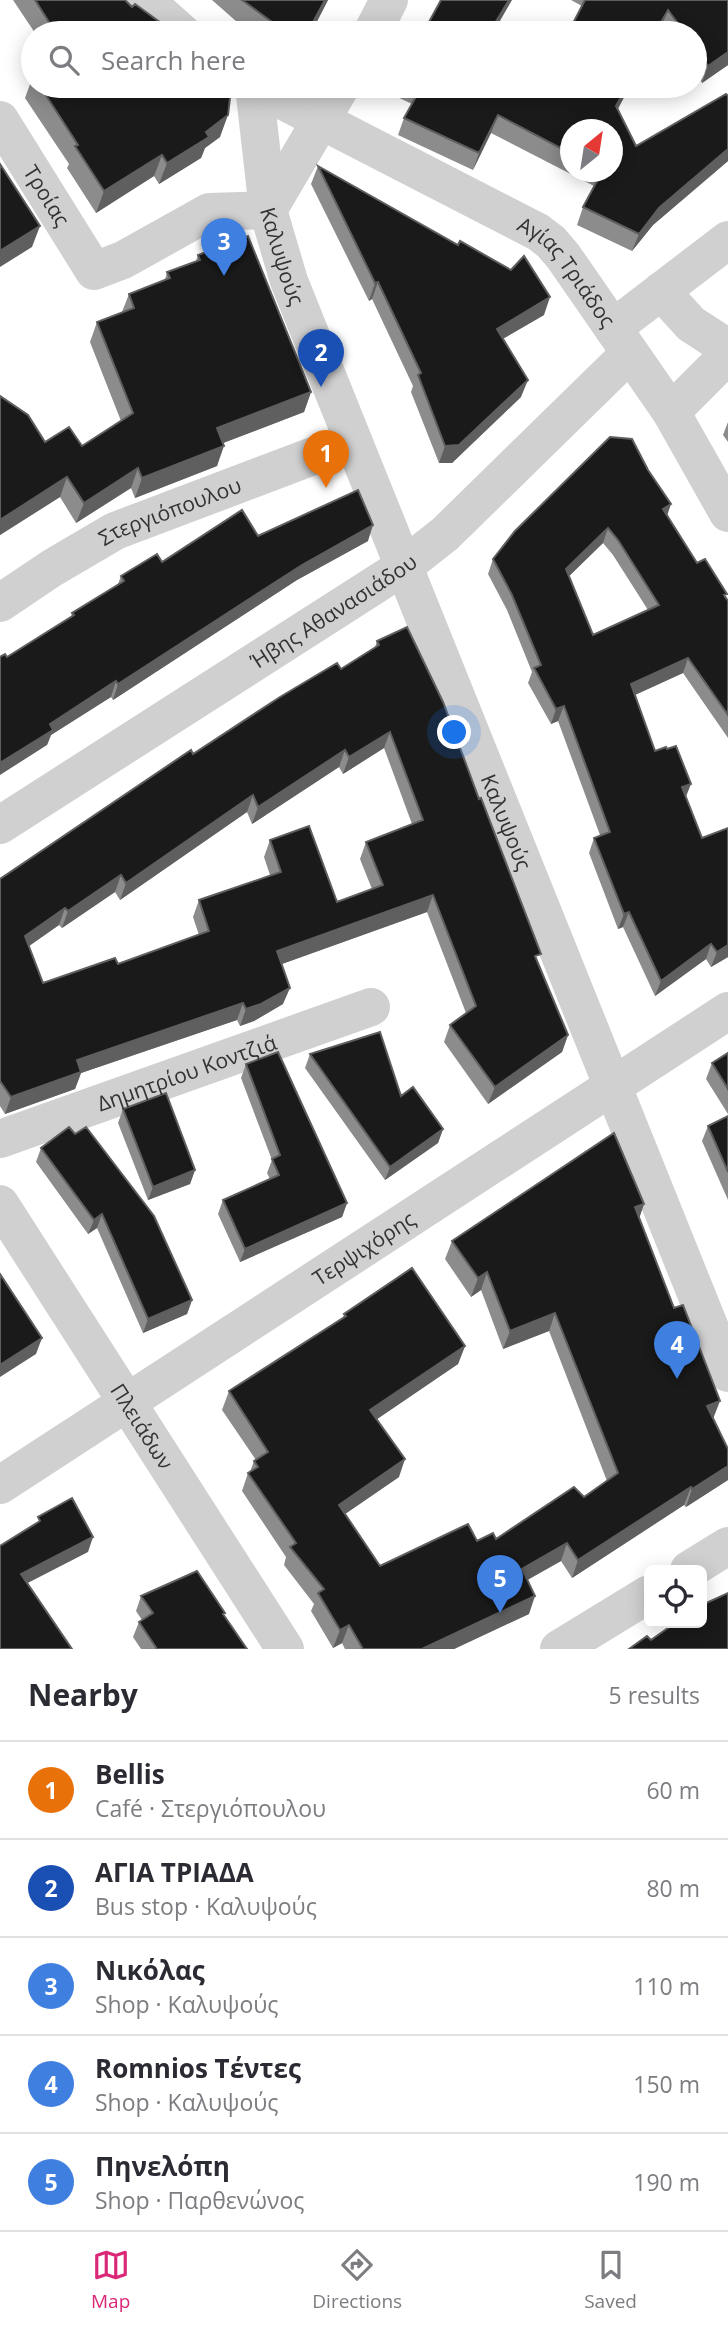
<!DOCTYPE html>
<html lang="en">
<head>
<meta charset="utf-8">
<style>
  :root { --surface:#fff; --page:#f2f2f3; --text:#2b2b33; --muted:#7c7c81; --line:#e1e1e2; --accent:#db2777 }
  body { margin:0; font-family:"Open Sans",sans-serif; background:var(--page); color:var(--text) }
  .controls { position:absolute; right:21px; bottom:21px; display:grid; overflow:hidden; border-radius:10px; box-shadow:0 4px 18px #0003 }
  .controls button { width:63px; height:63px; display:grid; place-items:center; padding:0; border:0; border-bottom:2px solid var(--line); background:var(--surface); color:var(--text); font:35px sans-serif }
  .compass { position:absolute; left:560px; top:119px; width:63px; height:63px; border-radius:50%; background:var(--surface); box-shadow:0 4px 18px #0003; rotate:30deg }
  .you { position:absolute; left:455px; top:733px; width:24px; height:24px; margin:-18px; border:5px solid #fff; border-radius:50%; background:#1a73e8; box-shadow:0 0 0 10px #1a73e833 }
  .badge { display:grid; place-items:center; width:46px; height:46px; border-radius:50%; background:var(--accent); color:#fff; font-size:23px; font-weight:700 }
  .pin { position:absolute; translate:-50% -58px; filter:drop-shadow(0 2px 4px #0008) }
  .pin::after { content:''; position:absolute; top:37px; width:24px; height:21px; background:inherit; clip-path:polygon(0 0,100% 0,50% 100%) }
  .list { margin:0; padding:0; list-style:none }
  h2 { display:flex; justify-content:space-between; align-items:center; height:91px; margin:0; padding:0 28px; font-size:30px }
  h2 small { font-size:23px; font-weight:400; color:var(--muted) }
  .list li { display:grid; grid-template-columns:46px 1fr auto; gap:21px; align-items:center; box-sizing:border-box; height:98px; padding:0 28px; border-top:2px solid var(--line) }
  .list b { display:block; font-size:26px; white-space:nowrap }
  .list p { margin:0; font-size:23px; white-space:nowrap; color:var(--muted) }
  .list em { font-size:23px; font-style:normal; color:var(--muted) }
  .icon { flex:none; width:38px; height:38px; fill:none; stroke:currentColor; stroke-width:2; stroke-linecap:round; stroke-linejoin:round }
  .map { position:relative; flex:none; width:728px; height:1649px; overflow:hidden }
  .search { position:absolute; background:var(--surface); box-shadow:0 4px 18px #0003; left:21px; right:21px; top:21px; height:77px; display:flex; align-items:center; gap:18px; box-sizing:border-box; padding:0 24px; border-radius:38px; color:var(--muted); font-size:26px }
  .sheet { height:581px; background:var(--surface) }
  nav { display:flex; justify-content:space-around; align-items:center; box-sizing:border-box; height:98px; border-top:2px solid var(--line); background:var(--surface); font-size:19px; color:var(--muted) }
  nav a { display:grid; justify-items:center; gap:4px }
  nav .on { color:var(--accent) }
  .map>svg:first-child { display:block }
</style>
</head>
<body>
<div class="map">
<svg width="728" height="1649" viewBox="0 0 728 1649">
  <rect width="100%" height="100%" fill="#fff"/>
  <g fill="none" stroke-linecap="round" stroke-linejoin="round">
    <g stroke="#d0d0d0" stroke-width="38">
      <path d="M145,0L182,33"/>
      <path d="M372,33L389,0"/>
      <path id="s1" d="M254,86L268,210L289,281L728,1373"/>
      <path id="s2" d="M254,86L538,232L551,242L563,256L671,412L728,513"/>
      <path id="s3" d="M0,120L94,271L123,260L209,212L268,210"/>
      <path d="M268,210L341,86"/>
      <path d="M661,291L691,324L728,348"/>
      <path d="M613,328L728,240"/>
      <path d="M671,412L728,355"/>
      <path id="s4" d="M0,603L52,568L115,531L353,441"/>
      <path id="s5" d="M0,825L403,567L445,534L629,354"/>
      <path id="s6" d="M0,1139L371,1007"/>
      <path id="s7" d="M0,1204L285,1649"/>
      <path id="s8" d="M0,1485L728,1011"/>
      <path d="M689,1570L728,1546"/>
      <path d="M559,1649L649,1594"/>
    </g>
  </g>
  <path fill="#8c8c8c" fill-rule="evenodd" d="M13,0H125L167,33H35Z
    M212,0H328L311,33H251L237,22Z
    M571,0H728V65L702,83L695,73V33H666L661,27L582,6Z
    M33,76V86H226L220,137L205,148L201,158L159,184L154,176L96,213L67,168L69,164L25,98Z
    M396,86H630L618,109L636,146L728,96V161L653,225L632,251L577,225L583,207L594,186L491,133L473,170L398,135L404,118L412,104L393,95ZM570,130L612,172H570Z
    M318,166L544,315L503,339L521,397L452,463H439L411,392L413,386L372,299L369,301L311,184Z
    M198,255L311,392L304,412L223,443L217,466L135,498L131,488L76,523L60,497L0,535V396L45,442L82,446L121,421L90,342L97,322L122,312L129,294L165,280L167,272L196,261Z
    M728,422V442L723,435Z
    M667,516L697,563L728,601V738L683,673L635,695L655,751L686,797L728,957L711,967L706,959L655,996L623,927L618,929L589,853L594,838L600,835L558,721L551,724L528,683L532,672L507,610L488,574L493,559L515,531ZM603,543L613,555L648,610L593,635L569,576Z
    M258,536L368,541L297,580L113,700L111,697L51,735L47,745L7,657L71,618L72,613L118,584L121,576L162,562Z
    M377,641L538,962L568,1035L562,1052L488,1104L444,1042L450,1025L466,1013L427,912L281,964L283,1004L254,1021L240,1026L237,1020L81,1073L75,1089L5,1114L0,1106V879L193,754L341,669L375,647ZM384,748L412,824L366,842L360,859L372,889L337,902L270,840L264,857L270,875L199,900L193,917L199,935L118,964L43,983L29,946L59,925L62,928L115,892L120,900L247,812L252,824L339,767L343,774Z
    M728,1053V1114L706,1079L712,1063Z
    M310,1054L401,1096L443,1129L438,1143L385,1180L305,1068Z
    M246,1064L347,1203L342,1217L240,1262L218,1214L223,1200L270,1179L267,1173L272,1160L241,1078Z
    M123,1109L195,1170L190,1184L148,1200L118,1123Z
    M728,1116V1200L702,1141L708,1126Z
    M41,1148L192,1300L187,1314L143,1333L97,1228L88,1234L36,1162Z
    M644,1204L639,1217L713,1419L728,1449V1480L686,1507L684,1505L572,1578L561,1561L527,1580L529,1614L454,1649H345L342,1643L333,1648L311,1611L314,1604L284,1565L286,1557L242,1491L248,1473L250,1472L254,1461L256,1460L222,1410L229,1391L343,1318L344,1314L465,1346L458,1364L377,1419L399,1477L345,1514L380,1566L477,1541L496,1539L584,1497L607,1481L549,1331L503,1349L481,1290L471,1297L445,1259L452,1241Z
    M141,1596L224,1615L247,1649H141L133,1637L139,1622L142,1620L136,1611Z"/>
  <path fill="#5f5f5f" d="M325,0H328L311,33H287Z
    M509,0H512L493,33H489Z
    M668,10L661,27L658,33H655Z
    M728,52V65L702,83L708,66Z
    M627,86H630L610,123L616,106Z
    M228,115L220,137L205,148L201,158L159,184L167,163Z
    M498,115L491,133L473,170L479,153Z
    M728,149V161L653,225L632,251L639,234L659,208Z
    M162,155L154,176L96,213L104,191Z
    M40,226L32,247L0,267V251Z
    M378,282L372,299L369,301L375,283Z
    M550,297L544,315L490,346L497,329Z
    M528,380L521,397L452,463H439L445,446Z
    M311,392L304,412L210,448L217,428Z
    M224,446L217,466L135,498L142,478Z
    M138,468L131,488L76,523L84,503Z
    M67,477L60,497L0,535V520Z
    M671,504L666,519L663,509Z
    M373,525L368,541L297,580L113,700L118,684L302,565Z
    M608,528L603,543L561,584L566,569Z
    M688,658L683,673L626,699L631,684Z
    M116,681L111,697L51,735L47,745L0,775V763L50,724Z
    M564,706L558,721L551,724L556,709Z
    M390,732L384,748L343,774L349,757Z
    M345,750L339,767L252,824L258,807Z
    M691,784L685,799L682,787Z
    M253,795L247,812L120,900L126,883Z
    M121,875L115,892L62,928L68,911Z
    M433,895L427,912L271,968L277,951Z
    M65,908L59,925L19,953L25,936Z
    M629,912L623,927L618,929L624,914Z
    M711,944L706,959L655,996L661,981Z
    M728,945V957L711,967L717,952Z
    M290,988L283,1004L254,1021L240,1026L246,1009Z
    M243,1003L237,1020L81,1073L75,1089L5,1114L11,1097L77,1060Z
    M568,1035L562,1052L488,1104L495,1087Z
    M443,1129L438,1143L385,1180L390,1167Z
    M195,1170L190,1184L148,1200L153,1187Z
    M347,1203L342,1217L240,1262L245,1249Z
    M644,1204L638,1222L635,1207Z
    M102,1214L97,1228L88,1234L94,1220Z
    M487,1272L481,1290L471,1297L478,1278Z
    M192,1300L187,1314L143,1333L148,1319Z
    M555,1313L549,1331L503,1349L510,1331Z
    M42,1338L36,1354L0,1377V1365Z
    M465,1346L458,1364L364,1428L370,1410Z
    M720,1401L713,1419L707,1406Z
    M405,1459L399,1477L332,1523L339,1505Z
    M728,1466V1480L686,1507L692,1489Z
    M691,1487L684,1505L572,1578L578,1560Z
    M93,1537L88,1552L16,1589L21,1574Z
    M567,1543L561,1561L515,1587L522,1569Z
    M535,1596L529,1614L454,1649H422Z
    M349,1625L342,1643L333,1648L340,1630Z"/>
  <path fill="#1a1a1a" stroke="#5f5f5f" stroke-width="2" fill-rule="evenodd" d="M35,0H125L132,7L135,4L161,23L167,33H56Z
    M242,0H325L312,24L287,33Z
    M441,0H509L489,33H423Z
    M585,0H728V52L708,66L695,47V33H685L668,10L655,33H568Z
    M40,86H226L231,89L228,115L206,132L209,137L167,163L162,155L104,191L75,146L78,145Z
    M417,86H627L616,106L636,146L726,94L728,96V149L659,208L639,234L583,207L602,172H612V130H570V153L498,115L479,153L404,118L421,88Z
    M0,164L40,226L0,251Z
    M318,166L458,245L460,241L511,270L524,256L550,297L497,329L528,380L459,445L445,446L418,375L421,373L378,282L375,283Z
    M248,236L311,392L217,428L224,446L142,478L138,468L84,503L67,477L0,520V396L28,415L45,442L69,427L82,446L133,413L97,322L134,308L129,294L170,278L167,272L200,260L198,255Z
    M610,437L632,439L648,470L671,504L663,509L697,563L705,559L727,594L724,595L728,601V715L688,658L631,684L655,751L666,747L667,749L676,746L691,784L682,787L702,838L728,828V945L717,952L711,944L661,981L629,912L624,914L594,838L610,832L564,706L556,709L534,668L541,665L512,595L493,559L515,531ZM608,528L618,540L659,605L593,635L566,569Z
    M358,490L373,525L302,565L118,684L116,681L50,724L53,730L0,763V657L5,654L7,657L74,615L72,613L124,581L121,576L157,554L162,562L242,510L258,536Z
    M407,627L443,702L479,799L481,798L541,954L535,956L568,1035L495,1087L450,1025L476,1006L433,895L277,951L290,988L261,1004L246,1009L243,1003L77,1060L81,1072L11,1097L0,1081V879L191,750L193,754L280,697L337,663L341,669L379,645L377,641ZM390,732L423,820L366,842L383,885L337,902L309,826L270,840L281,872L199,900L209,931L118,964L115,958L43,983L25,936L65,908L68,911L121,875L126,883L253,795L258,807L345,750L349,757Z
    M380,1032L401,1096L413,1087L443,1129L390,1167L310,1054Z
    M278,1052L347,1203L245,1249L223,1200L279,1175L272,1159L280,1155L246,1064Z
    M728,1053V1089L712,1063Z
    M166,1093L195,1170L153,1187L123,1109Z
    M728,1116V1172L708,1126Z
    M69,1127L75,1134L86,1127L154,1216L192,1300L148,1319L102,1214L94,1220L41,1148Z
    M614,1133L644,1204L635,1207L674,1308L683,1305L720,1401L707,1406L728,1449V1466L692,1489L691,1487L578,1560L567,1543L522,1569L535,1596L422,1649H363L349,1625L340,1630L318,1593L324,1589L290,1547L296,1543L248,1473L258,1467L254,1461L268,1452L229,1391L346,1316L344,1314L412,1268L465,1346L370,1410L405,1459L339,1505L380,1566L468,1524L477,1541L493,1533L496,1539L574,1487L584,1497L618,1473L555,1313L510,1331L487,1272L478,1278L452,1241Z
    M0,1274L42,1338L0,1365Z
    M72,1498L93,1537L21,1574L72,1649H0V1546L40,1521L38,1517Z
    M197,1571L225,1613L223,1614L247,1649H157L139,1622L153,1613L141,1596Z
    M728,1593V1649H629L647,1636L651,1640L675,1623H702V1605Z"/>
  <g text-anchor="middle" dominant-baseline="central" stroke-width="7" stroke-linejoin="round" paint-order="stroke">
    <g font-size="21" fill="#333" stroke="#fff">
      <text stroke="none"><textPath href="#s3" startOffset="89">Τροίας</textPath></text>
      <text stroke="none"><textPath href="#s1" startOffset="173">Καλυψούς</textPath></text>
      <text stroke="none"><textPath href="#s2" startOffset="368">Αγίας Τριάδος</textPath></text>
      <text stroke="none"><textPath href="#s4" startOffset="194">Στεργιόπουλου</textPath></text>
      <text stroke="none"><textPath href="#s5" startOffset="396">Ήβης Αθανασιάδου</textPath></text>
      <text stroke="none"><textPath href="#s1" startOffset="782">Καλυψούς</textPath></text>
      <text stroke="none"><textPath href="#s6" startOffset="198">Δημητρίου Κοντζιά</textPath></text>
      <text stroke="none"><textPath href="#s8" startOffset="434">Τερψιχόρης</textPath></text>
      <text stroke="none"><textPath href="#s7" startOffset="264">Πλειάδων</textPath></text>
    </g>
  </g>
</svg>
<div class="controls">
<button><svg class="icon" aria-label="locate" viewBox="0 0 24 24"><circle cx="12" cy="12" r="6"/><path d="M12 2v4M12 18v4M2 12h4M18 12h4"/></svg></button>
</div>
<svg class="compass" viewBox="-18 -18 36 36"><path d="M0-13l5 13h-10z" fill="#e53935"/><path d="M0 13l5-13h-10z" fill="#7c7c81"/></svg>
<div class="you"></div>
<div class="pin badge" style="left:326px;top:488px;background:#e8710a">1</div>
<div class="pin badge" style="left:321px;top:387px;background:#1a4fb4">2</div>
<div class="pin badge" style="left:224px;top:276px;background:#3f7fe0">3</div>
<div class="pin badge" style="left:677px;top:1379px;background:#3f7fe0">4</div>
<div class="pin badge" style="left:500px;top:1613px;background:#3f7fe0">5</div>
<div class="search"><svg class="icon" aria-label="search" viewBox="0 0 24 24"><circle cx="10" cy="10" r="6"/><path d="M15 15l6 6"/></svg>Search here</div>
</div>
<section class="sheet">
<h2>Nearby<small>5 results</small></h2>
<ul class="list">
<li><span class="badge" style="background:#e8710a">1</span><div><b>Bellis</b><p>Café · Στεργιόπουλου</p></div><em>60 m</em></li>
<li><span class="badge" style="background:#1a4fb4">2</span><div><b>ΑΓΙΑ ΤΡΙΑΔΑ</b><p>Bus stop · Καλυψούς</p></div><em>80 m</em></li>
<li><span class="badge" style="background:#3f7fe0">3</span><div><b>Νικόλας</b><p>Shop · Καλυψούς</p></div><em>110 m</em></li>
<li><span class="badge" style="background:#3f7fe0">4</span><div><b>Romnios Τέντες</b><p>Shop · Καλυψούς</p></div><em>150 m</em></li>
<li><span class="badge" style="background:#3f7fe0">5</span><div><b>Πηνελόπη</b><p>Shop · Παρθενώνος</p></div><em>190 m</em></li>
</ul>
</section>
<nav>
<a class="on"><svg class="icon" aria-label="map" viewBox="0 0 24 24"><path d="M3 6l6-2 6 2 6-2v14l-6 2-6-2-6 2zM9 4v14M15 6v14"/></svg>Map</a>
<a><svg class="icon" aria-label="directions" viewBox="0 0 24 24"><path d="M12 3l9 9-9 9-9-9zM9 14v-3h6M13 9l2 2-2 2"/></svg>Directions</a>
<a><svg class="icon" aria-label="saved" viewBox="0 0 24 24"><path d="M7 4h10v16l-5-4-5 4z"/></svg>Saved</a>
</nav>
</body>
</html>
